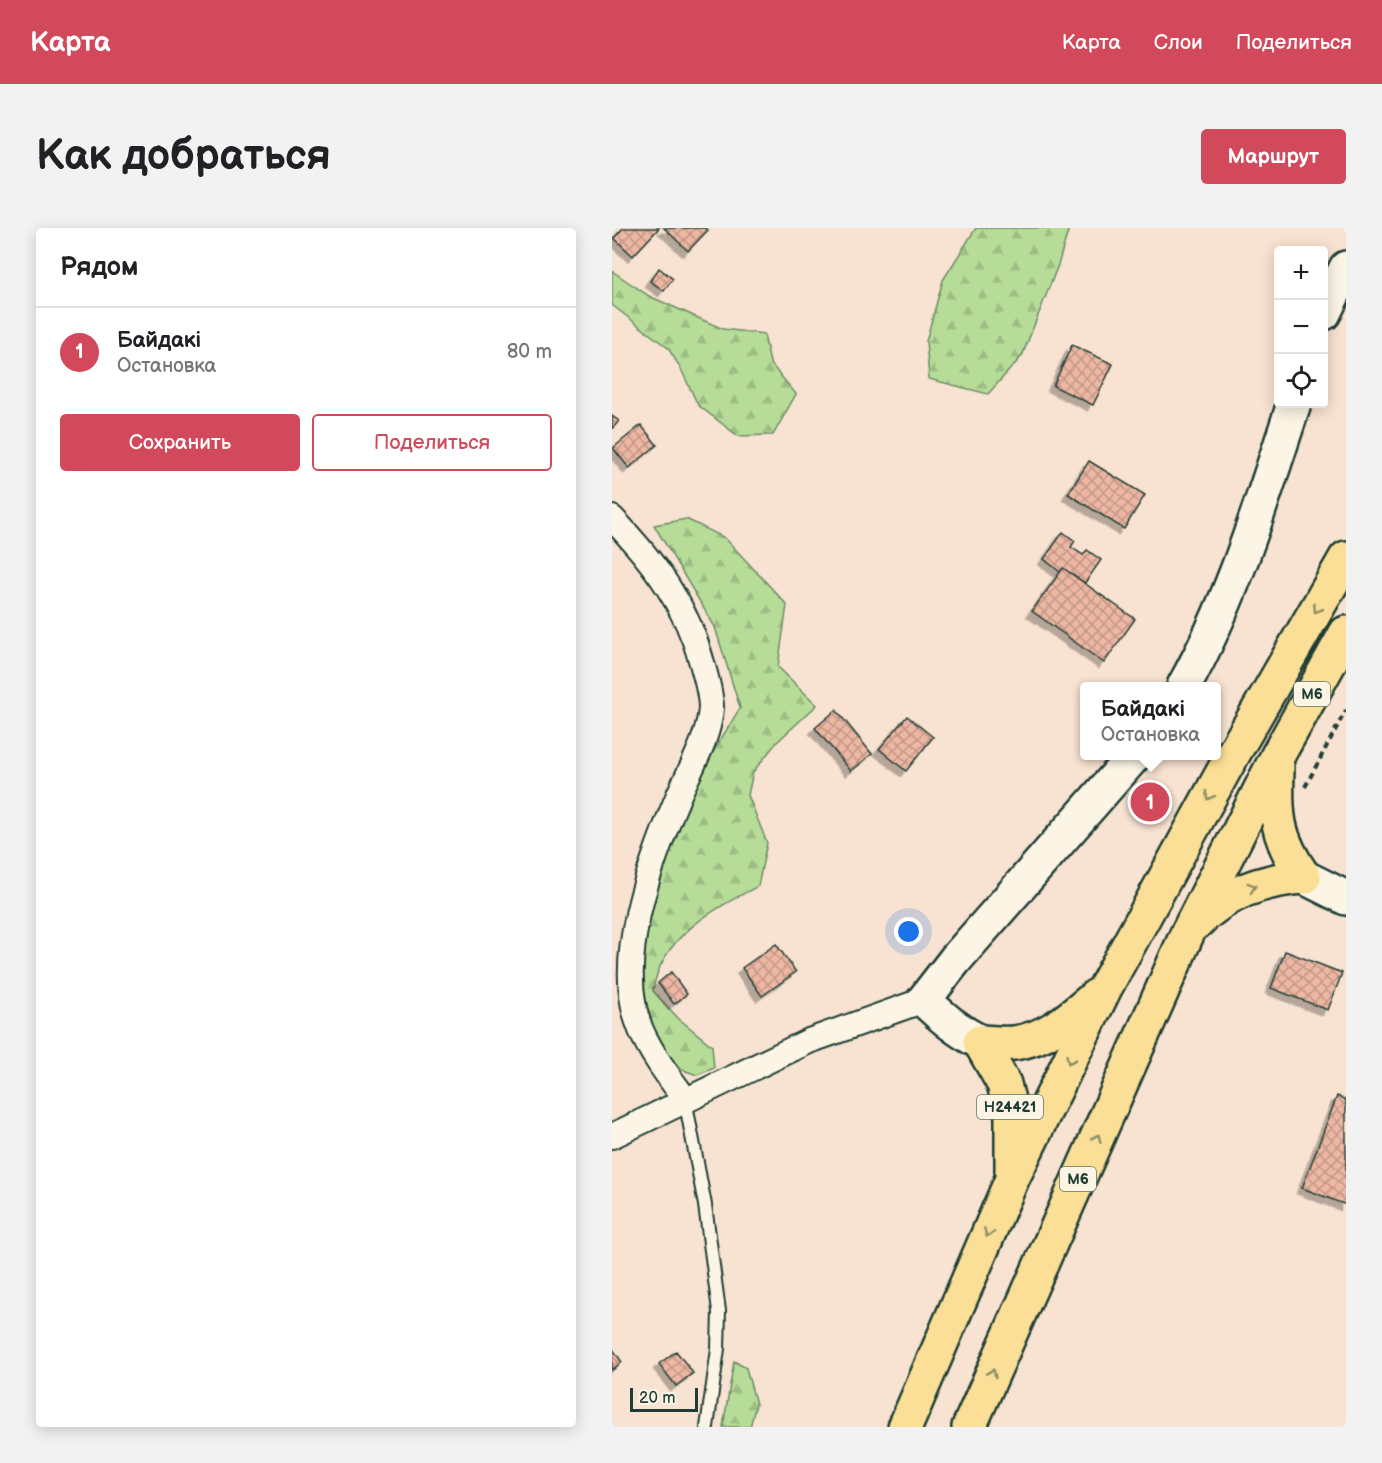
<!DOCTYPE html>
<html lang="ru">
<head>
<meta charset="utf-8">
<style>
  :root { --surface:#fff; --page:#f2f2f2; --text:#202124; --muted:#757577; --line:#e0e0e0; --accent:#d1495b }
  body { margin:0; font-family:"Balsamiq Sans",sans-serif; background:var(--page); color:var(--text) }
  .controls { position:absolute; right:18px; top:18px; display:grid; overflow:hidden; border-radius:6px; box-shadow:0 3px 15px #0003 }
  .controls button { width:54px; height:54px; display:grid; place-items:center; padding:0; border:0; border-bottom:2px solid var(--line); background:var(--surface); color:var(--text); font:30px sans-serif }
  .scale { position:absolute; left:18px; bottom:15px; width:68px; box-sizing:border-box; padding-left:6px; border:3px solid #1f3d34; border-top:0; font-size:16px; line-height:21px; white-space:nowrap; color:#1f3d34; -webkit-text-stroke:4px #fcf5e5; paint-order:stroke }
  .you { position:absolute; left:297px; top:704px; width:21px; height:21px; margin:-15px; border:4px solid #fff; border-radius:50%; background:#1a73e8; box-shadow:0 0 0 9px #1a73e833 }
  .badge { display:grid; place-items:center; width:39px; height:39px; border-radius:50%; background:var(--accent); color:#fff; font-size:20px; font-weight:700 }
  .pin { position:absolute; translate:-50% -50%; border:3px solid #fff; box-shadow:0 2px 6px #0006 }
  .popup { position:absolute; left:468px; top:454px; width:141px; height:78px; box-sizing:border-box; display:grid; place-content:center; border-radius:6px; background:var(--surface); filter:drop-shadow(0 2px 4px #0005); font-size:20px; white-space:nowrap; color:var(--muted) }
  .popup b { font-size:22px; color:var(--text) }
  .popup::after { content:''; position:absolute; left:50%; top:100%; margin-left:-12px; border:12px solid transparent; border-top-color:var(--surface) }
  .list { margin:0; padding:0; list-style:none }
  h2 { display:flex; justify-content:space-between; align-items:center; height:78px; margin:0; padding:0 24px; font-size:26px }
  h2 small { font-size:20px; font-weight:400; color:var(--muted) }
  .list li { display:grid; grid-template-columns:39px 1fr auto; gap:18px; align-items:center; box-sizing:border-box; height:90px; padding:0 24px; border-top:2px solid var(--line) }
  .list b { display:block; font-size:22px; white-space:nowrap }
  .list p { margin:0; font-size:20px; white-space:nowrap; color:var(--muted) }
  .list em { font-size:20px; font-style:normal; color:var(--muted) }
  .actions { display:flex; gap:12px; padding:18px 24px }
  .actions a { flex:1; padding:14px 0; border:2px solid var(--accent); border-radius:6px; text-align:center; font-size:21px; color:var(--accent) }
  .actions .main { background:var(--accent); color:#fff }
  .icon { flex:none; width:33px; height:33px; fill:none; stroke:currentColor; stroke-width:2; stroke-linecap:round; stroke-linejoin:round }
  .map { position:relative; flex:none; width:734px; height:1199px; overflow:hidden; border-radius:6px }
  header { display:flex; align-items:center; gap:36px; box-sizing:border-box; height:84px; padding:0 30px; background:var(--accent); color:#fff }
  header strong { font-size:28px }
  nav { display:flex; gap:33px; margin-inline-start:auto; font-size:21px }
  .intro { display:flex; align-items:center; justify-content:space-between; box-sizing:border-box; height:144px; padding:0 36px }
  h1 { margin:0; font-size:42px }
  .button { padding:15px 27px; border-radius:6px; background:var(--accent); color:#fff; font-size:21px; font-weight:700 }
  main { display:flex; gap:36px; padding:0 36px }
  aside { flex:1; background:var(--surface); border-radius:6px; box-shadow:0 3px 15px #0003 }
  .map>svg:first-child { display:block }
</style>
</head>
<body>
<header>
<strong>Карта</strong>
<nav><a>Карта</a><a>Слои</a><a>Поделиться</a></nav>
</header>
<div class="intro"><h1>Как добраться</h1><a class="button">Маршрут</a></div>
<main>
<aside>
<h2>Рядом<small></small></h2>
<ul class="list">
<li><span class="badge">1</span><div><b>Байдакі</b><p>Остановка</p></div><em>80 m</em></li>
</ul>
<div class="actions"><a class="main">Сохранить</a><a>Поделиться</a></div>
</aside>
<div class="map">
<svg width="734" height="1199" viewBox="0 0 734 1199">
  <defs>
    <pattern id="forest-firs" width="22" height="20" patternUnits="userSpaceOnUse" patternTransform="scale(1.5)"><rect width="22" height="20" fill="#b6dc98"/><path d="M5 1l3.5 6h-7zM16 11l3.5 6h-7z" fill="#9cbe84"/></pattern>
    <pattern id="building-cross-hatch" width="8" height="8" patternUnits="userSpaceOnUse" patternTransform="scale(1.5)"><rect width="8" height="8" fill="#eeb7a3"/><path d="M0 0l8 8M0 8l8-8" fill="none" stroke="#c09686"/></pattern>
    <filter id="shadow"><feDropShadow dx="-5.5" dy="5.5" stdDeviation="0" flood-color="#0004"/></filter>
  </defs>
  <rect width="100%" height="100%" fill="#f8e2d1"/>
  <filter id="ink" filterUnits="userSpaceOnUse"><feTurbulence type="fractalNoise" baseFrequency=".0167" numOctaves="2"/><feDisplacementMap in="SourceGraphic" scale="12" xChannelSelector="R" yChannelSelector="G"/><feConvolveMatrix kernelMatrix="1 2 1 2 8 2 1 2 1" color-interpolation-filters="sRGB"/></filter>
  <g filter="url(#ink)">
    <path fill="url(#forest-firs)" stroke="#6a8c66" stroke-width="1.5" d="M364,0H457L446,37L410,128L376,166L317,151L314,113L331,52Z
      M0,43L37,68L111,101L152,106L158,135L184,166L161,207L126,208L86,177L68,139L56,120L0,77Z
      M74,291L113,310L175,377L166,439L205,477L165,514L141,544L136,567L155,615L146,658C102,681 48,709 41,763L66,790L100,818L102,840L85,847L74,843L54,829L39,807L27,749L51,626L98,529L128,480L103,399L42,297Z
      M122,1133L134,1140L144,1176L138,1199H111Z"/>
    <path fill="url(#building-cross-hatch)" stroke="#1f3d34" stroke-width="1.5" filter="url(#shadow)" d="M11,0H47L21,28L2,10Z
      M52,0H94L96,2L76,23Z
      M47,40L61,51L52,63L38,53Z
      M460,117L501,136L481,177L441,158Z
      M0,188L7,193L0,201Z
      M29,197L45,217L17,240L1,220Z
      M477,233L533,267L512,301L456,266Z
      M451,304L463,313L459,319L471,327L475,322L489,332L473,355L451,340L448,344L432,331Z
      M451,340L523,391L492,435L420,383Z
      M224,482L260,526L239,543L203,500Z
      M295,488L321,509L294,543L267,521Z
      M164,716L184,744L150,768L130,740Z
      M673,723L730,745L716,782L659,760Z
      M59,744L75,766L62,776L46,755Z
      M725,868L734,872V977L690,960Z
      M0,1120L10,1134L0,1142Z
      M64,1123L81,1145L64,1158L47,1136Z"/>
    <g fill="none" stroke-linecap="round" stroke-linejoin="round">
      <g stroke="#1f3d34" stroke-width="16">
        <path id="lane" d="M73,871L93,977L107,1083L106,1121L95,1199"/>
      </g>
      <g stroke="#1f3d34" stroke-width="28">
        <path id="street" d="M0,290C42,334 74,376 90,435C94,450 99,465 99,480C97,510 78,541 66,569C39,633 0,734 29,802C40,827 57,849 73,871
          M0,908L197,813L312,772"/>
      </g>
      <g stroke="#1f3d34" stroke-width="38">
        <path id="secondary" d="M712,85L734,40
          M572,458C622,369 650,272 682,176
          M692,649L734,670
          M368,814C346,803 330,789 312,772L343,732L522,528"/>
      </g>
      <g stroke="#1f3d34" stroke-width="38">
        <path id="highway" d="M665,538C664,587 663,608 692,649
          M585,694C615,664 651,652 692,649
          M368,814L392,856L400,888V943
          M368,814C379,814 391,816 402,815C435,811 459,789 484,768
          M293,1199L400,951L493,760L616,535L734,330
          M357,1199L576,704L666,527L734,405"/>
      </g>
      <path stroke="#1f3d34" stroke-width="4" stroke-dasharray="6 4.5" stroke-linecap="butt" d="M693,559L734,482"/>
      <use href="#lane" stroke="#fcf5e5" stroke-width="12"/>
      <use href="#street" stroke="#fcf5e5" stroke-width="24"/>
      <use href="#secondary" stroke="#fcf5e5" stroke-width="33"/>
      <use href="#highway" stroke="#fbdf96" stroke-width="33"/>
    </g>
    <defs><path id="oneway-chevron" d="M-2-3.5L2.5 0L-2 3.5" fill="none" stroke-width="1.6" stroke-linecap="round" stroke-linejoin="round" transform="scale(1.5)"/></defs>
    <g stroke="#8d8e65">
      <use href="#oneway-chevron" transform="translate(705 381) rotate(120)"/>
      <use href="#oneway-chevron" transform="translate(597 568) rotate(119)"/>
      <use href="#oneway-chevron" transform="translate(640 659) rotate(-18)"/>
      <use href="#oneway-chevron" transform="translate(458 832) rotate(116)"/>
      <use href="#oneway-chevron" transform="translate(485 910) rotate(-66)"/>
      <use href="#oneway-chevron" transform="translate(376 1005) rotate(113)"/>
      <use href="#oneway-chevron" transform="translate(380 1145) rotate(-66)"/>
    </g>
  </g>
  <g text-anchor="middle" dominant-baseline="central" stroke-width="5" stroke-linejoin="round" paint-order="stroke">
    <g fill="#fcf5e5" stroke="#617469" stroke-width="1.5">
      <rect x="682" y="454" width="36" height="24" rx="4.5"/>
      <rect x="365" y="867" width="66" height="24" rx="4.5"/>
      <rect x="448" y="939" width="36" height="24" rx="4.5"/>
    </g>
    <g font-size="15" font-weight="bold" fill="#1f3d34">
      <text x="700" y="466">М6</text>
      <text x="398" y="879">Н24421</text>
      <text x="466" y="951">М6</text>
    </g>
  </g>
</svg>
<div class="controls">
<button>+</button>
<button>−</button>
<button><svg class="icon" aria-label="locate" viewBox="0 0 24 24"><circle cx="12" cy="12" r="6"/><path d="M12 2v4M12 18v4M2 12h4M18 12h4"/></svg></button>
</div>
<div class="scale">20 m</div>
<div class="you"></div>
<div class="pin badge" style="left:538px;top:574px">1</div>
<div class="popup"><b>Байдакі</b>Остановка</div>
</div>
</main>
</body>
</html>
